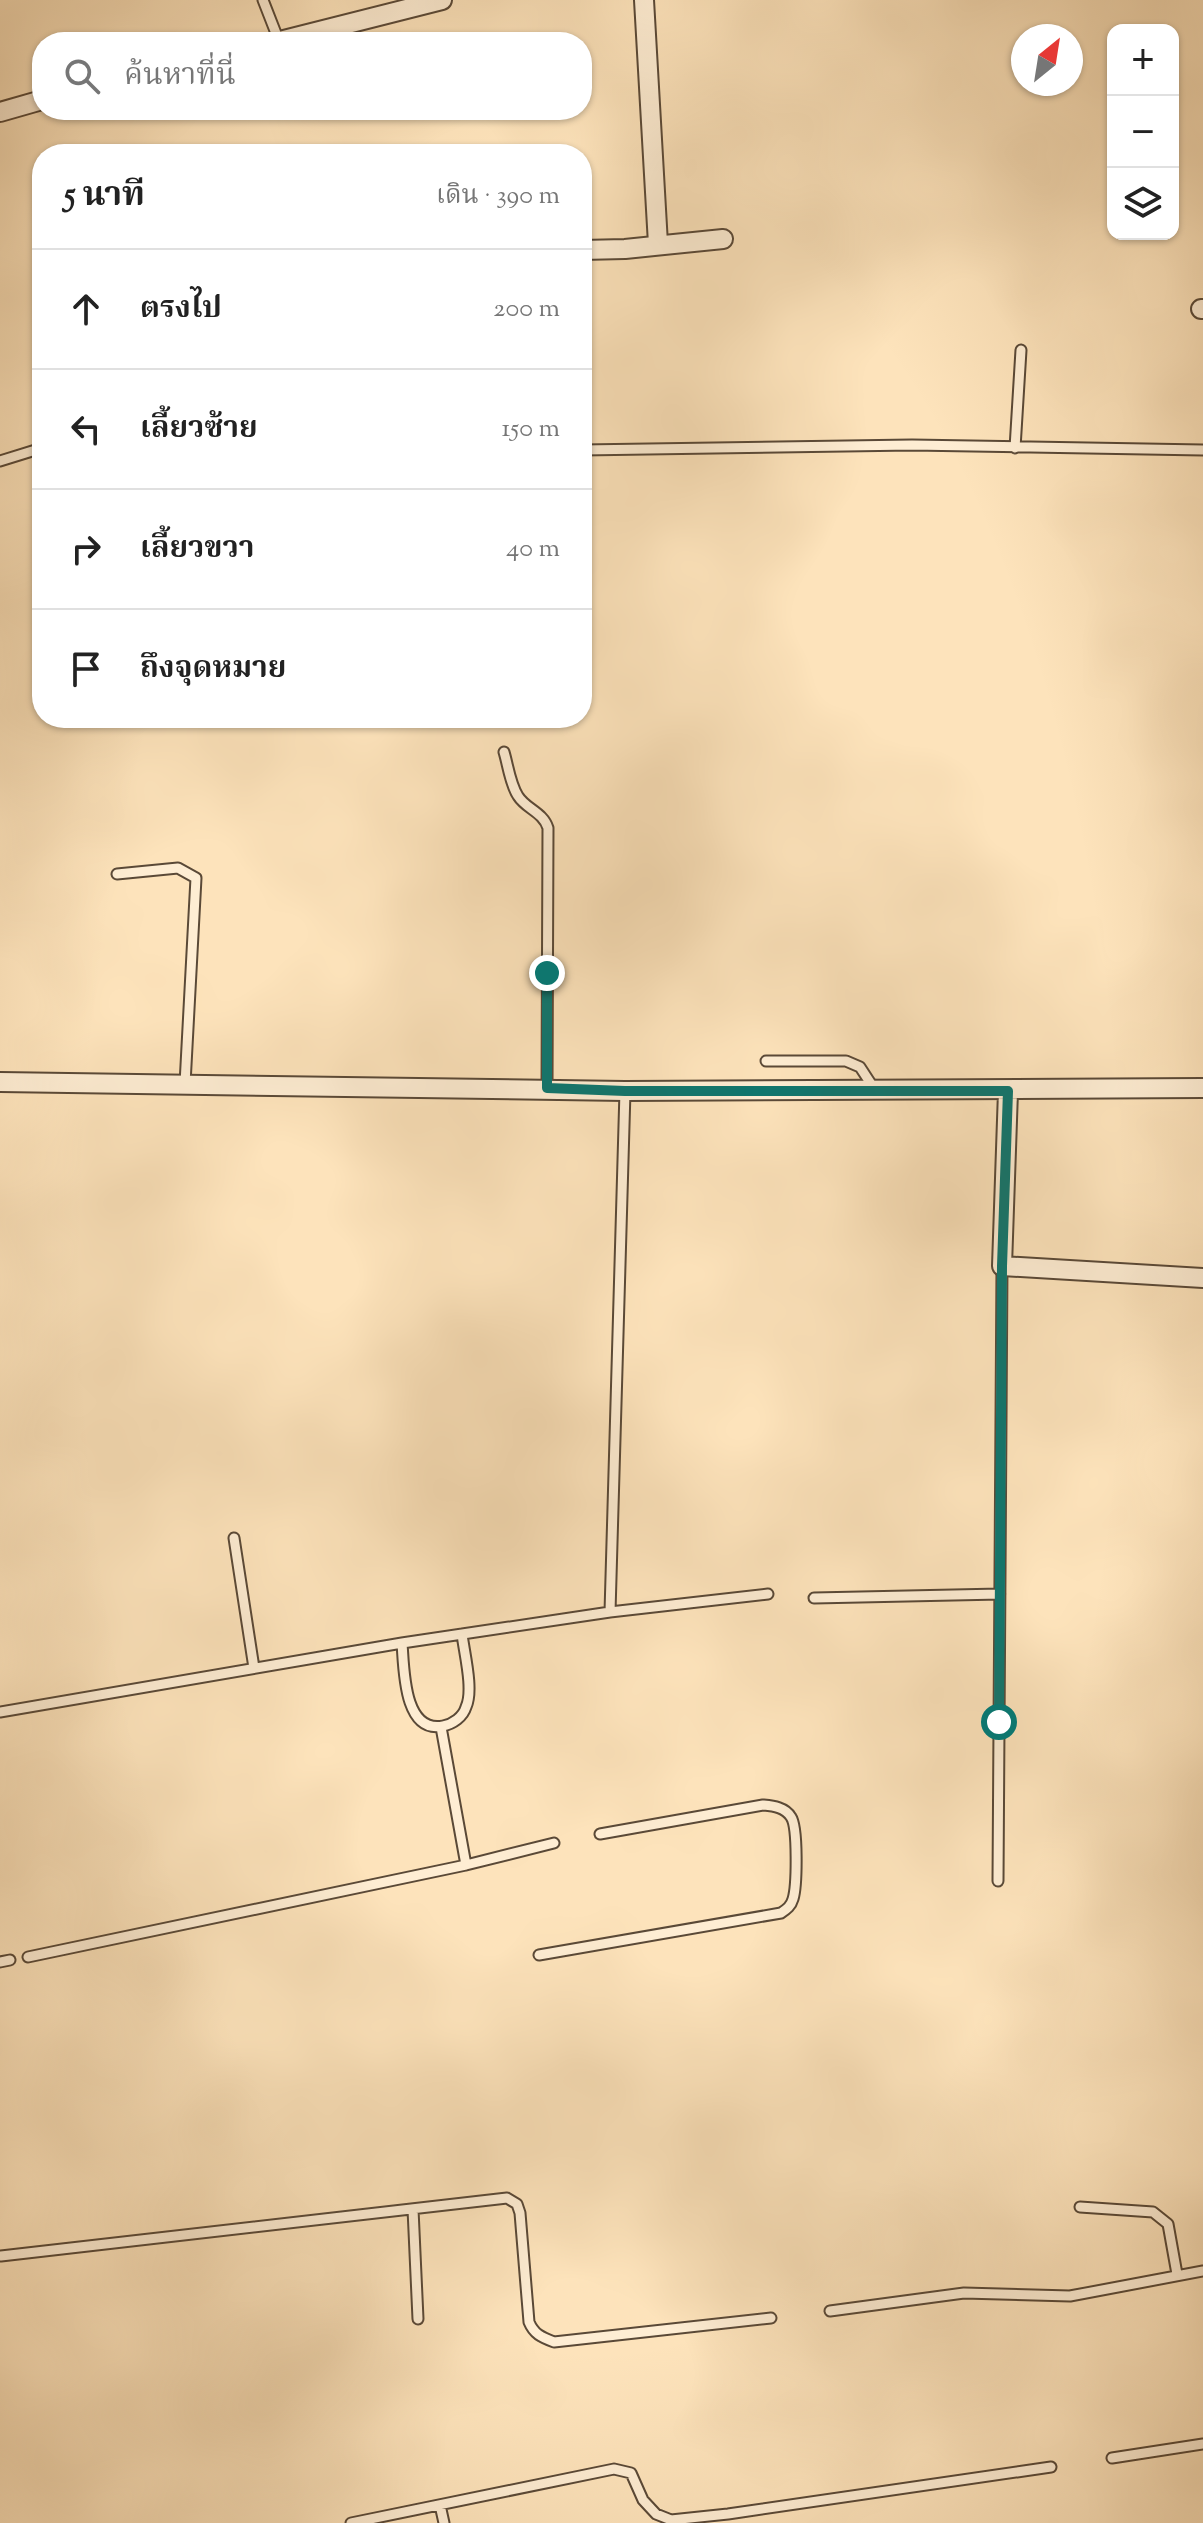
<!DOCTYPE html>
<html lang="th">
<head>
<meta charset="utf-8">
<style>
  :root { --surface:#fff; --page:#f6f6f6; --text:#222; --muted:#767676; --line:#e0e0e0 }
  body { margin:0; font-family:"Sorts Mill Goudy","Noto Serif Thai",serif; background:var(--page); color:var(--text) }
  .controls { position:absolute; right:24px; top:24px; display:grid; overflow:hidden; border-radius:16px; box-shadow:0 2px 6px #0004 }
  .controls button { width:72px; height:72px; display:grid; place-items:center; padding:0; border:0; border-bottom:2px solid var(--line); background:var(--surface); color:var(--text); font:40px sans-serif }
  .compass { position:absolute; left:1011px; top:24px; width:72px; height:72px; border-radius:50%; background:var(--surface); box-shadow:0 2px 6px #0004; rotate:30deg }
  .stop { position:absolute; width:24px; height:24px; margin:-18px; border:6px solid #0f766e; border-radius:50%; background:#fff }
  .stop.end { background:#0f766e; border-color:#fff; box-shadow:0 2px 8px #0008 }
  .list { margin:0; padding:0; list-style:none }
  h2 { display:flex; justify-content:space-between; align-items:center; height:104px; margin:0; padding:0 32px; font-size:34px }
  h2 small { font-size:26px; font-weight:400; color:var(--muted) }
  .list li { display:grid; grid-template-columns:52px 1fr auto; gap:24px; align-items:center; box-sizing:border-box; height:120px; padding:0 32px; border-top:2px solid var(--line) }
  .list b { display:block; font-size:30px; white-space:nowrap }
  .list em { font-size:26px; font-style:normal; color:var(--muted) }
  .icon { flex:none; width:44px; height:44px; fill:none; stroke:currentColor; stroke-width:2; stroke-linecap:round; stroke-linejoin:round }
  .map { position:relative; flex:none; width:1203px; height:2523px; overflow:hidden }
  .search { position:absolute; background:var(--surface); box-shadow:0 2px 6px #0004; left:32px; top:32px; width:560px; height:88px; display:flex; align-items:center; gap:20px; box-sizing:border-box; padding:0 28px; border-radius:32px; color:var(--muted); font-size:30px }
  .panel { position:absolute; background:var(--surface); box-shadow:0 2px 6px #0004; left:32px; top:144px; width:560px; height:584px; border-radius:32px }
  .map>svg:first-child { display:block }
</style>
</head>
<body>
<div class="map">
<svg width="1203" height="2523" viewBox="0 0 1203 2523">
  <rect width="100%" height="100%" fill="#fde3bb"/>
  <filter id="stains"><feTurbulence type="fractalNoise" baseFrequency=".0025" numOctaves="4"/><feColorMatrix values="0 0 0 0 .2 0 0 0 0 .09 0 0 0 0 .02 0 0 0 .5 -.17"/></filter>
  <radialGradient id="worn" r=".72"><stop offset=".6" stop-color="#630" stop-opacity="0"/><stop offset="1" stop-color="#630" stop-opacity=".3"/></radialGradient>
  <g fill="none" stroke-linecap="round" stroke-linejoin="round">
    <g stroke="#5a4937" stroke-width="13">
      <path id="service" d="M263,0L279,41
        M1015,448L1021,350
        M582,450L912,445L1203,450
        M0,461L42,448
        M504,752C508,765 510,784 518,796C526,809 543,812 548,828L547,1088
        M117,874L178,868L196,878L185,1084
        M766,1061H846L860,1067L875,1090
        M234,1538L254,1668
        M814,1598L1000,1594
        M610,1612L768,1594
        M402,1643C404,1667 403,1734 443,1726C453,1724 463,1717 466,1707C474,1690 464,1652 462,1634
        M0,1712L402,1643L610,1612L625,1091
        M466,1865L554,1843
        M998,1881L1002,1266
        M539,1955L781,1913C787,1909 791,1906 793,1899C797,1886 798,1827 791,1817C785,1807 773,1806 763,1805L600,1834
        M28,1957L466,1865L441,1727
        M0,1962L10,1960
        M1080,2207L1153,2212L1168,2224L1177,2274
        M413,2209L418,2319
        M1,2256L507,2198L517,2204L520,2213L529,2322C534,2334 541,2337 554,2342L771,2318
        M830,2311L964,2293L1070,2296L1203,2271
        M1112,2458L1203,2444
        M440,2505L444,2523
        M351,2523L614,2469L631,2473L643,2500L656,2514L671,2520L728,2514L1051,2467"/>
    </g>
    <g stroke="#5a4937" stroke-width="22">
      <path id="minor" d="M644,0L658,244
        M276,42L442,0
        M0,112L42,100
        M582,250L625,249L723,239
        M1201,309H1203
        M0,1082L625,1091L1203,1088
        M1008,1091L1002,1266L1203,1278"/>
    </g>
    <use href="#service" stroke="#feedd3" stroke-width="9"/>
    <use href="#minor" stroke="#feedd3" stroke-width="18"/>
  </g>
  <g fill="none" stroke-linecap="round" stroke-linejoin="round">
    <path stroke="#0f766e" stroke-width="10" d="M547,973V1088L625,1091H1008L1002,1266L999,1722"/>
  </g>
  <rect width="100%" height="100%" filter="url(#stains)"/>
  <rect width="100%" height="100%" fill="url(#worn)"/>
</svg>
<div class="controls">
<button>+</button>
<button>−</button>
<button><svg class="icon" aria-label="layers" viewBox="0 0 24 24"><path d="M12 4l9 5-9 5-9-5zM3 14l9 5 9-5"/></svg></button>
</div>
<svg class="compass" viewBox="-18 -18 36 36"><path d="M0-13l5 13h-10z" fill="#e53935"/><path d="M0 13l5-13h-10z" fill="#767676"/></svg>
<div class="stop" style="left:999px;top:1722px"></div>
<div class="stop end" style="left:547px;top:973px"></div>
<div class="search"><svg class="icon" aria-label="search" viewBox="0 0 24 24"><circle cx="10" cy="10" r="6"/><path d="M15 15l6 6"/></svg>ค้นหาที่นี่</div>
<section class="panel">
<h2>5 นาที<small>เดิน · 390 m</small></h2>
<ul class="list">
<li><svg class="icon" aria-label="ahead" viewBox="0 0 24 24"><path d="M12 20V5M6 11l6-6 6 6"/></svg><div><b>ตรงไป</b></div><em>200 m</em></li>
<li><svg class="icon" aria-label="left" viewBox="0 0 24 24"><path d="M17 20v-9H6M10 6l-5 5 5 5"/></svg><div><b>เลี้ยวซ้าย</b></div><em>150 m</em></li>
<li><svg class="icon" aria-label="right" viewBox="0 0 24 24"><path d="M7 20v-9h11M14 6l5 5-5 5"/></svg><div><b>เลี้ยวขวา</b></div><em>40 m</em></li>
<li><svg class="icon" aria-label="arrive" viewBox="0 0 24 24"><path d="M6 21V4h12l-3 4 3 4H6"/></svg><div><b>ถึงจุดหมาย</b></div></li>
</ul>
</section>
</div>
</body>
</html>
